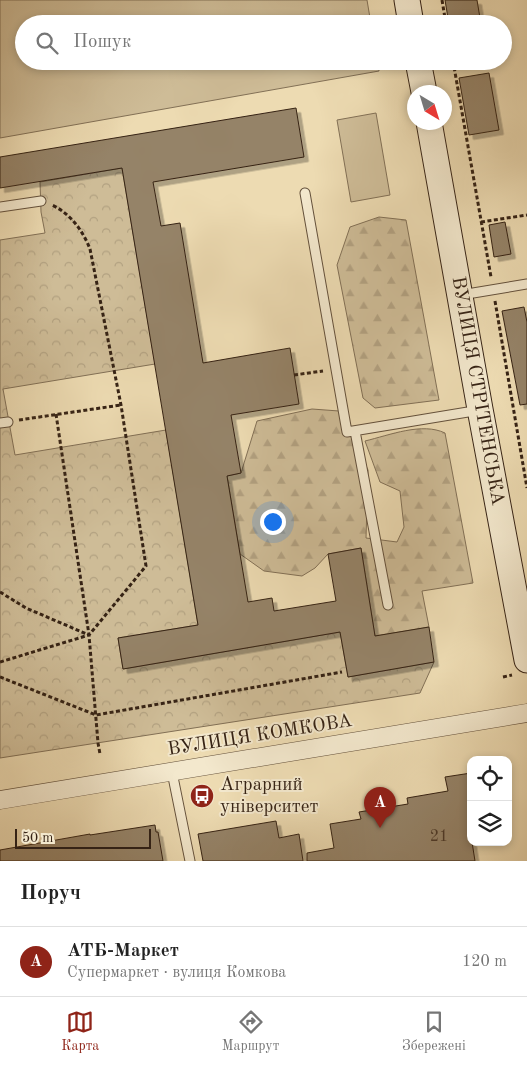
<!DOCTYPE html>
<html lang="uk">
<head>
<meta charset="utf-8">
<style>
  :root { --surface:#fff; --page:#f2f2f2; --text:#222; --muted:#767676; --line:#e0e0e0; --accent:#8f2418 }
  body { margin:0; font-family:"Old Standard TT",serif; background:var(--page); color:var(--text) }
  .controls { position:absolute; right:15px; bottom:15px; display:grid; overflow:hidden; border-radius:10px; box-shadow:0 2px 8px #0003 }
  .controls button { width:45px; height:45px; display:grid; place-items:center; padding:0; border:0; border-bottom:1px solid var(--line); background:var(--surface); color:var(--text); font:25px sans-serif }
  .compass { position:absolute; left:407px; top:85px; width:45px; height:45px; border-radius:50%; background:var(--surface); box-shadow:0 2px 8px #0003; rotate:142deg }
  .scale { position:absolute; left:15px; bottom:12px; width:136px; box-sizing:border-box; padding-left:5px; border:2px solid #362315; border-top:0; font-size:14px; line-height:18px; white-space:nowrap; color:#362315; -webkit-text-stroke:4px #f3e8cd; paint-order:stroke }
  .you { position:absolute; left:272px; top:521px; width:18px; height:18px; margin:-12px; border:4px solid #fff; border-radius:50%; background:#1a73e8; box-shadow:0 0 0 8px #1a73e833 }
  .badge { display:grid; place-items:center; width:32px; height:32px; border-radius:50%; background:var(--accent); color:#fff; font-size:16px; font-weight:700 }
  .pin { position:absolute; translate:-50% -41px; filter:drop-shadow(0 1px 2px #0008) }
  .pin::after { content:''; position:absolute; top:26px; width:18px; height:15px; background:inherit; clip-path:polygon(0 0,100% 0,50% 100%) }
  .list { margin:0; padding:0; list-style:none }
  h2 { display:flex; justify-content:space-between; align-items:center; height:65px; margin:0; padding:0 20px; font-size:21px }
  h2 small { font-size:16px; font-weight:400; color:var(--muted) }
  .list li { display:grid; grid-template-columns:32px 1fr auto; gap:15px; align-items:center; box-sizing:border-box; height:70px; padding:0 20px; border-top:1px solid var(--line) }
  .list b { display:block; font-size:19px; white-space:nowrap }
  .list p { margin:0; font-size:16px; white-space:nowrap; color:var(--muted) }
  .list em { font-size:16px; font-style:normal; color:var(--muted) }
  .icon { flex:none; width:28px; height:28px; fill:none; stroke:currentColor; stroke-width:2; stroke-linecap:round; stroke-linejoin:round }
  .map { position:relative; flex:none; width:527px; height:861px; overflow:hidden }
  .search { position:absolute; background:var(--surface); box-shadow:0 2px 8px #0003; left:15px; right:15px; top:15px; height:55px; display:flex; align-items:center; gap:12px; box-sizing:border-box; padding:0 18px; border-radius:28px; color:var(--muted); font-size:19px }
  .sheet { height:135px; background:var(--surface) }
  nav { display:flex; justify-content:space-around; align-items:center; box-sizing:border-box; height:70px; border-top:1px solid var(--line); background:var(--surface); font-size:14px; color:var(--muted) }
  nav a { display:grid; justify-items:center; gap:2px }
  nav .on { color:var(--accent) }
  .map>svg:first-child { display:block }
</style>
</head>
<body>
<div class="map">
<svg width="527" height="861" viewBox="0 0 527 861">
  <defs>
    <pattern id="forest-firs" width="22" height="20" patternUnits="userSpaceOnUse" patternTransform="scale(1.25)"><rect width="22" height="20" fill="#cebc97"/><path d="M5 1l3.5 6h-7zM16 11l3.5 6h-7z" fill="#b2a181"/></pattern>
    <pattern id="park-crowns" width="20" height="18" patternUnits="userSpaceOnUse" patternTransform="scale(1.25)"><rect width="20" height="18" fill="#cebc97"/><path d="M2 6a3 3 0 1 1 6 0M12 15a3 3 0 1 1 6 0" fill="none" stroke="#b2a181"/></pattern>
    <filter id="shadow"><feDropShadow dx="4.5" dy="4.5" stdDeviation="0" flood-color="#0004"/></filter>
  </defs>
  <rect width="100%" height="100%" fill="#eddbb2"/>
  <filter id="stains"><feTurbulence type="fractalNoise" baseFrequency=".004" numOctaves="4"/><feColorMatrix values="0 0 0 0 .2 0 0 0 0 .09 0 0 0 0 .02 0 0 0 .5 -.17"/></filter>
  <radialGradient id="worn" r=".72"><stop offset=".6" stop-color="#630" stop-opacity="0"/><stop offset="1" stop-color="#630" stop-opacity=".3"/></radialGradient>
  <path fill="url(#forest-firs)" stroke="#827056" d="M379,217L406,220L439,400L375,408L363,398L337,265L350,227Z
    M312,409L339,411L368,470L366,538L397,542L404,527L400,491L380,482L365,441C390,435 422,422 445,433L473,583L422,591L429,627L375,636L361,548L328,554L315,568L302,576L264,571L240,554L227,476L241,473L257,421Z"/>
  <path fill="url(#park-crowns)" stroke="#827056" d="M122,168L155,364L3,389L15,455L166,430L198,625L118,638L123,669L340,632L348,677L434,662L420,693L0,758V240L45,233L41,212L40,182Z"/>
  <path fill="#cebc97" stroke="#827056" d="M0,0H367L371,24H24V61H378L379,71L0,138Z
    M376,113L390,195L351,202L337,120Z"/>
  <path fill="#958367" stroke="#362315" filter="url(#shadow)" d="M445,0H477L481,24H449Z
    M489,73L499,130L469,135L459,78Z
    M296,108L304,157L153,182L161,226L180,223L203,363L290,348L299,404L231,415L241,473L227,476L248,602L272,598L274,611L336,601L328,554L361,548L375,636L429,627L434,662L348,677L340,632L123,669L118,638L198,625L122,168L0,188V157Z
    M505,222L511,254L494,257L489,225Z
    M524,307L527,322V404L520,405L502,311Z
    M471,773V816H468L471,842H472L475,861H307V853L334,848L330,824L361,819L359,812L408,804L407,798L448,791L445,777Z
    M276,821L279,838L299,834L303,861H203L198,834Z
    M155,825L156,832H158L163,861H0V850L90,834V835Z"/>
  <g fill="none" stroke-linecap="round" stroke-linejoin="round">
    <g stroke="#64513c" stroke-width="11">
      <path id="lane" d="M305,193L347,432L480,410
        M0,207L41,201
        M461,295L527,284
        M0,423L8,422
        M355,431L388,605
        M172,772L190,861"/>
    </g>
    <g stroke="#64513c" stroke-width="19">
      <path id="street" d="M0,800L527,713"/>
    </g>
    <g stroke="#362315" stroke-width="27">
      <path id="secondary" d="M407,0L411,24
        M418,61L424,92
        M429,122L480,409L527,660"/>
    </g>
    <path stroke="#362315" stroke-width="3" stroke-dasharray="4 2.5" stroke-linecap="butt" d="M442,0L446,24
      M453,61L491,277
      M481,222L527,215
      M495,301L527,488
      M294,375L323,371
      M56,414L89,635L98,743L100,754
      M19,420L121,405
      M0,592L26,608L89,635
      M0,662L89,635L146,566L121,405L90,249C83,231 71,214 52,205
      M0,677L96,715L342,672
      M503,677L512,675"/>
    <use href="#lane" stroke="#f3e8cd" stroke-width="9"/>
    <use href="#street" stroke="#f3e8cd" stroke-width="18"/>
    <use href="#secondary" stroke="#f3e8cd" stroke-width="25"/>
  </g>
  <defs>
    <g id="bus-disc" transform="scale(1.25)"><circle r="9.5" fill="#8f2418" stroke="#f3e8cd"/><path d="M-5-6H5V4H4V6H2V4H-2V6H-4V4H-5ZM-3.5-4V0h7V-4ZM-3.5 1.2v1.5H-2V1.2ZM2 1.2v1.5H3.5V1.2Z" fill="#fff"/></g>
  </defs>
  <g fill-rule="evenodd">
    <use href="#bus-disc" x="202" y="796"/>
  </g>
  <g text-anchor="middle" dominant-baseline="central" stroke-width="4" stroke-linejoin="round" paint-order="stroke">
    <g font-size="16" fill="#4e3b2a">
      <text x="439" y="837">21</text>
    </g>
    <g font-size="19" fill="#362315" stroke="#f3e8cd">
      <text transform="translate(477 391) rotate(80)">ВУЛИЦЯ СТРІТЕНСЬКА</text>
      <text transform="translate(260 736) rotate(-9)">ВУЛИЦЯ КОМКОВА</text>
    </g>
    <g font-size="19" fill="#362315" stroke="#f3e8cd" text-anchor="start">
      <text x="220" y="785">Аграрний<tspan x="220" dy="22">університет</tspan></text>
    </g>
  </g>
  <rect width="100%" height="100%" filter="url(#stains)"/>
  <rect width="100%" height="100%" fill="url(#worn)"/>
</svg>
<div class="controls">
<button><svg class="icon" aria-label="locate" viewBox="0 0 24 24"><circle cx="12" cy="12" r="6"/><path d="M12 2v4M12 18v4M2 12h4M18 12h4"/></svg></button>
<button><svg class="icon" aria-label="layers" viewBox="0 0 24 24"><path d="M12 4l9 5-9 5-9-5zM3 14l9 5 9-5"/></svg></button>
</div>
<svg class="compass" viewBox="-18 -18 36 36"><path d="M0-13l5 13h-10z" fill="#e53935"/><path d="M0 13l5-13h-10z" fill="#767676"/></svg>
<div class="scale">50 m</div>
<div class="you"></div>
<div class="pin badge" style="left:380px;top:828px">A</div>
<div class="search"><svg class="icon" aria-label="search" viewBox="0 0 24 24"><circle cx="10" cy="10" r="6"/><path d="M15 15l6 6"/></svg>Пошук</div>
</div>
<section class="sheet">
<h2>Поруч<small></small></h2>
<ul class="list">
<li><span class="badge">A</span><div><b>АТБ-Маркет</b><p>Супермаркет · вулиця Комкова</p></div><em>120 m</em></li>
</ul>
</section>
<nav>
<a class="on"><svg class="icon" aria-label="map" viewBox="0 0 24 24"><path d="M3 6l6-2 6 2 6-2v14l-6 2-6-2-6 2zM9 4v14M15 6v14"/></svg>Карта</a>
<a><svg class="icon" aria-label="directions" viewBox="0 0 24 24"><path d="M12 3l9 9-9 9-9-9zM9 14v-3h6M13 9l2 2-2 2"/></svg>Маршрут</a>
<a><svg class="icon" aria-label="saved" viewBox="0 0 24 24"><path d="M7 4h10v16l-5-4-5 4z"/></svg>Збережені</a>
</nav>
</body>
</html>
